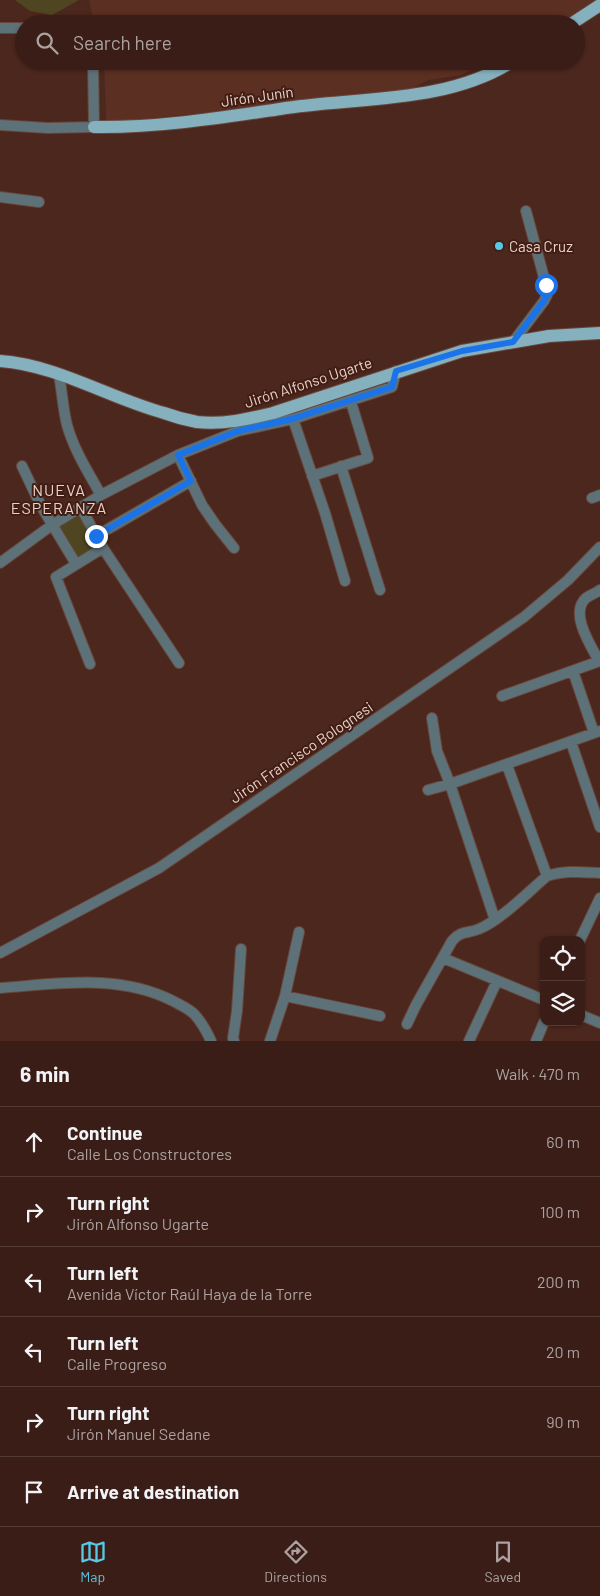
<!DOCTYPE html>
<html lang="en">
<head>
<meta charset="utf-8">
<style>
  :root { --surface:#391d16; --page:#40261f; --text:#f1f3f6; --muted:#aba2a1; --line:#533b35; --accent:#59c8e5 }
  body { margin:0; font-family:Barlow,sans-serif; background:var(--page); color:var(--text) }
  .controls { position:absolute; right:15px; bottom:15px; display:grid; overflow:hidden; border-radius:10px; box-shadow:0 1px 4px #0004 }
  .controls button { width:45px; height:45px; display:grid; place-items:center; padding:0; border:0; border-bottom:1px solid var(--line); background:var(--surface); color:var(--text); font:25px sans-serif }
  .stop { position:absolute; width:15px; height:15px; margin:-11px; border:4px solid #1a73e8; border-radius:50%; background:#fff }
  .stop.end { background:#1a73e8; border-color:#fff; box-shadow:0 1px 5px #0008 }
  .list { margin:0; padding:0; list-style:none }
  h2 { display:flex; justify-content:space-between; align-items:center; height:65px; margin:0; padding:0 20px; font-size:21px }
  h2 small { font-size:16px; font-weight:400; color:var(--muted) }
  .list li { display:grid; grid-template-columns:32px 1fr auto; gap:15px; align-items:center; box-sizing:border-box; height:70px; padding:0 20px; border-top:1px solid var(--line) }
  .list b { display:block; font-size:19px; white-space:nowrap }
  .list p { margin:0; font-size:16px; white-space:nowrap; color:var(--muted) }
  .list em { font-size:16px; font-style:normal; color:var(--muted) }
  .icon { flex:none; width:28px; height:28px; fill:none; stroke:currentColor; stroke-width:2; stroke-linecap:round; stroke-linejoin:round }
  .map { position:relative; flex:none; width:600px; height:1041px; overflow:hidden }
  .search { position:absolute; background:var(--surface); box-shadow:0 1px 4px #0004; left:15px; right:15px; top:15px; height:55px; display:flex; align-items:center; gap:12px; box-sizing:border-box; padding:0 18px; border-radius:28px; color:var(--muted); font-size:19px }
  .sheet { height:485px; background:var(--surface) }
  nav { display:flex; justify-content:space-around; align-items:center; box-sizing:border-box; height:70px; border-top:1px solid var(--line); background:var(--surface); font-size:14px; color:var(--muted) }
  nav a { display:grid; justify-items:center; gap:2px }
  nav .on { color:var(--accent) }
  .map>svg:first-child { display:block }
</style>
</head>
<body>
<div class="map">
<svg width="600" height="1041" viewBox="0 0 600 1041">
  <rect width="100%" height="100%" fill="#4c271d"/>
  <path fill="#5b2f22" d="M89,0H600L565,24H94Z
    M104,61H489L461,75L428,80L411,89L310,102L131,120L106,121Z"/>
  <path fill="#4f4621" d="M15,0H79L52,15L30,11Z
    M78,513L98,548L76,561L56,526Z"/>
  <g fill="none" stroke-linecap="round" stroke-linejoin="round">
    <g stroke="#68463c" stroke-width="12">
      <path id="minor" d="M0,28H24
        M0,125L48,128L94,127L93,61
        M0,197L39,202
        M513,342L544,301L547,295L546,285L526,211
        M59,375C62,391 63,409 67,425C74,450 88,472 101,495
        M293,419L325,513L345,581
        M178,455L202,505L215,524L234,548
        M22,466L41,506L76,564
        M341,466L380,590
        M312,476L368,458L351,402
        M592,498L600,495
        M81,508L103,548L179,663
        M96,536L191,481
        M0,563L52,525L101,495L178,455L238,431L293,419L392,387L396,371
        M599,661C591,646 569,613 586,598C590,595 596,593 600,590
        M90,664L56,577L103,548
        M573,671L594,733
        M502,696L600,661
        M432,718L437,751L450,784L495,920
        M571,742L600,827
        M507,765L547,876
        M428,790L450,784L600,731
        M580,940L600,898
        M0,953L159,868L524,617L568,580L600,547
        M443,958L544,1000
        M0,988C58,984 119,973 173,1001C180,1005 190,1009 195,1015C202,1023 207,1032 211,1041
        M285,996L380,1016
        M581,1015L600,1023
        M407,1024L416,1005L452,941C461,930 467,934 479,929C502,919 528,892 547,876C565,870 582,872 600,873
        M234,1041L233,1038L237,1011L241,949
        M270,1041L285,996L299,932
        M469,1041L497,981
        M536,1041L544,1022"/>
    </g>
    <g stroke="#68463c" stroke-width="14">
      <path id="major" d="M571,24L600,5
        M94,127C156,128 219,118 280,109C355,97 447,104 513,61
        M0,361C57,365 109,398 164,413C175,417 186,420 197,422C223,425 248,419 273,413L462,351L549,336L600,333"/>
    </g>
    <use href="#minor" stroke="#5d7278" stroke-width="10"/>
    <use href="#major" stroke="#85b0bd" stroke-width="12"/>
  </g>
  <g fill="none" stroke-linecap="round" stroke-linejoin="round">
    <path stroke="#1a73e8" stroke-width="6" d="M96,536L191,481L178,455L238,431L292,419L392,387L396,371L462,351L513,342L544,301L547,295L546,285"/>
  </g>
  <circle fill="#59c8e5" stroke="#411d13" stroke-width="2" cx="499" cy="246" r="5"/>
  <g text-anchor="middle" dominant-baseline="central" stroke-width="4" stroke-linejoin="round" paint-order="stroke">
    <g font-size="15" fill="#e9d1c9" stroke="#411d13">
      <text transform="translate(257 96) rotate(-8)">Jirón Junín</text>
      <text transform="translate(308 382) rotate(-18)">Jirón Alfonso Ugarte</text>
      <text transform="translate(301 752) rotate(-34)">Jirón Francisco Bolognesi</text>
    </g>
    <g font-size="15" fill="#e9d1c9" stroke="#411d13" text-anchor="start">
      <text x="509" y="246">Casa Cruz</text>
    </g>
    <g font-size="16" letter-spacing="1" fill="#e9d1c9" stroke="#411d13">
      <text x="59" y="489">NUEVA<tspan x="59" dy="18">ESPERANZA</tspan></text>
    </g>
  </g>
</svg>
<div class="controls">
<button><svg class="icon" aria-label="locate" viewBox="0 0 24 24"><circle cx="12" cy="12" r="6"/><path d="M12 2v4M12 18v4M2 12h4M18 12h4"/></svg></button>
<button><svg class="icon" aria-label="layers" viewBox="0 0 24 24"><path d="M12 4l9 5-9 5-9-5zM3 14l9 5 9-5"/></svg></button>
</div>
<div class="stop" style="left:546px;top:285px"></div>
<div class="stop end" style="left:96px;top:536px"></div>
<div class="search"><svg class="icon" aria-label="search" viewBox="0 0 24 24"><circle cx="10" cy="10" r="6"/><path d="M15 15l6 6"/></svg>Search here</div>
</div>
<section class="sheet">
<h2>6 min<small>Walk · 470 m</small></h2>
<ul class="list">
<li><svg class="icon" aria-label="ahead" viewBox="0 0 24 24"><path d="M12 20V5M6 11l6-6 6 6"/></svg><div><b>Continue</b><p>Calle Los Constructores</p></div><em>60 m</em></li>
<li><svg class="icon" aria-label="right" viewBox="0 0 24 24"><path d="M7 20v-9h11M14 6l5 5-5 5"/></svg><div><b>Turn right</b><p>Jirón Alfonso Ugarte</p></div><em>100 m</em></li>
<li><svg class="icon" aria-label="left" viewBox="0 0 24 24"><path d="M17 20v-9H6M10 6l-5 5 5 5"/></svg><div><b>Turn left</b><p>Avenida Víctor Raúl Haya de la Torre</p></div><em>200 m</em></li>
<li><svg class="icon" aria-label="left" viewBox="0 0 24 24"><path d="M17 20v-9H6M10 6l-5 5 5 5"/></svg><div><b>Turn left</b><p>Calle Progreso</p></div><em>20 m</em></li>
<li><svg class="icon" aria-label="right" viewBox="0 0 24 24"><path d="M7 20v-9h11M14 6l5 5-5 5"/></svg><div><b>Turn right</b><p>Jirón Manuel Sedane</p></div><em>90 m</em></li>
<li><svg class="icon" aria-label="arrive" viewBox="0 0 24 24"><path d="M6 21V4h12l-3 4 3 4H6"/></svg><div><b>Arrive at destination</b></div></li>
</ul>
</section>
<nav>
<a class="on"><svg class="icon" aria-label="map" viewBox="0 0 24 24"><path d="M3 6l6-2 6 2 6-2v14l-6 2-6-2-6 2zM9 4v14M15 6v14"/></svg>Map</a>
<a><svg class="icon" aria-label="directions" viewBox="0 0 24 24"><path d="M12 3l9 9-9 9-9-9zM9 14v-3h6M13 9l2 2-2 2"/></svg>Directions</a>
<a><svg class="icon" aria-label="saved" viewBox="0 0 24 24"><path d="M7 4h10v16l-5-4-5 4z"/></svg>Saved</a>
</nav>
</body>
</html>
